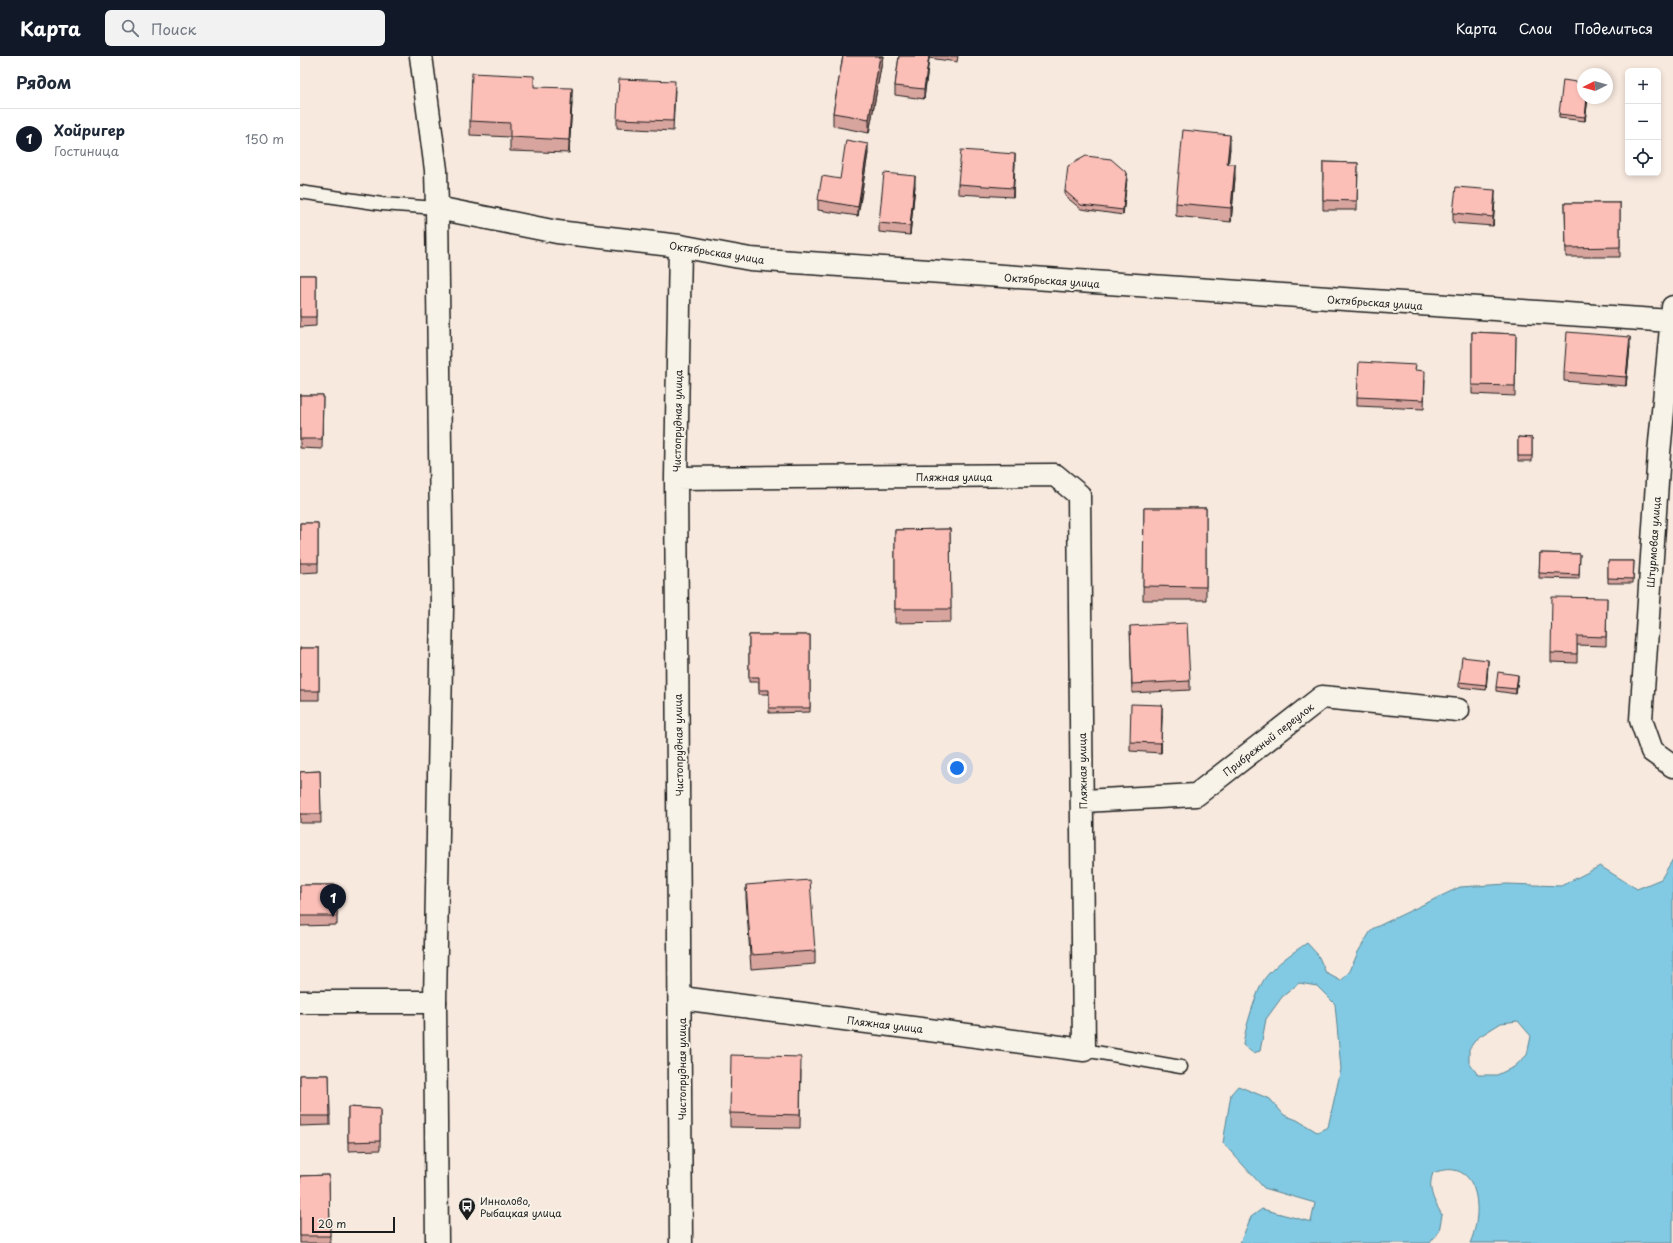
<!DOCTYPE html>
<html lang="ru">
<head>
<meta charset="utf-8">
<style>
  :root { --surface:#fff; --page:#f2f2f3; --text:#1f2937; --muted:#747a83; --line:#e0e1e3; --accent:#111827 }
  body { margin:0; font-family:"Playpen Sans",sans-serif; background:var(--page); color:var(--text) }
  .controls { position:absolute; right:12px; top:12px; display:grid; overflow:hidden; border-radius:6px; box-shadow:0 2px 6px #0003 }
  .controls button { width:36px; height:36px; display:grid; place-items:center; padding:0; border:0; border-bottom:1px solid var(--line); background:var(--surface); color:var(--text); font:20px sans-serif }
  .compass { position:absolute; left:1277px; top:12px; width:36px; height:36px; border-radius:50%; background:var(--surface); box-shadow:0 2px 6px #0003; rotate:265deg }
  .scale { position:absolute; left:12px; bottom:10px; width:83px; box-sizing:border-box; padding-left:4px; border:2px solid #1c1c1c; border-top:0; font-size:11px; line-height:14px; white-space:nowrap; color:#1c1c1c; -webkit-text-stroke:3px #f7f3e8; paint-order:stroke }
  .you { position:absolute; left:657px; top:712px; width:14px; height:14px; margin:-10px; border:3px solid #fff; border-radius:50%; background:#1a73e8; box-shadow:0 0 0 6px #1a73e833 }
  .badge { display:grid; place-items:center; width:26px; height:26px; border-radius:50%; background:var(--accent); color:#fff; font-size:13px; font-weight:700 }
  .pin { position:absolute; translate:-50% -33px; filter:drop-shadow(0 1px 2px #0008) }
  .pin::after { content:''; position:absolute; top:21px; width:14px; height:12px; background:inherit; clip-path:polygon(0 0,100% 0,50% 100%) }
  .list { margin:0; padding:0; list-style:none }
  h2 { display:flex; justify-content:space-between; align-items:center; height:52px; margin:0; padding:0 16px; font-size:17px }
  h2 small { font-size:13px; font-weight:400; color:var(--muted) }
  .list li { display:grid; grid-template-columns:26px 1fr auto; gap:12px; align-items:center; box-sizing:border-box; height:60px; padding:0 16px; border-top:1px solid var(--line) }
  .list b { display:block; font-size:15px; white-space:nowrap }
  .list p { margin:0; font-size:13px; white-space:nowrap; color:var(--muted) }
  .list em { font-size:13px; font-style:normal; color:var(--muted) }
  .icon { flex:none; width:22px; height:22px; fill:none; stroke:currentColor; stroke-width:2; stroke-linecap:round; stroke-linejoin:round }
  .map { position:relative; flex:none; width:1373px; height:1187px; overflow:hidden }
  header { display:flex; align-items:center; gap:24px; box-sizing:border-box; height:56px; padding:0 20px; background:var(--accent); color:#fff }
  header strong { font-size:19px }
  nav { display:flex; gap:22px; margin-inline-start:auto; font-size:14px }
  .search { width:280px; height:36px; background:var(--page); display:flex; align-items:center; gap:10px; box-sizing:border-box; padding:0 14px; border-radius:6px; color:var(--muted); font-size:15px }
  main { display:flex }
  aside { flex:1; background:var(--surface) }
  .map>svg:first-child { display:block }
</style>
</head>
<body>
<header>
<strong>Карта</strong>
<div class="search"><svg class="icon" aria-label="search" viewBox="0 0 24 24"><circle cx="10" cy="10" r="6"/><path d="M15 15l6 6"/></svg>Поиск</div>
<nav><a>Карта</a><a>Слои</a><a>Поделиться</a></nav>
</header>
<main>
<aside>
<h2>Рядом<small></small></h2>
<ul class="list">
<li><span class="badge">1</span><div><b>Хойригер</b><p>Гостиница</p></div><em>150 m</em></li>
</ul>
</aside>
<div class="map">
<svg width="1373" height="1187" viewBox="0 0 1373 1187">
  <rect width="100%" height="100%" fill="#f8e9de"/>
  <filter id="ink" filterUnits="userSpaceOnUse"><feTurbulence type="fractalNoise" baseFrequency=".025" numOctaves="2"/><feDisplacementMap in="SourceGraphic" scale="8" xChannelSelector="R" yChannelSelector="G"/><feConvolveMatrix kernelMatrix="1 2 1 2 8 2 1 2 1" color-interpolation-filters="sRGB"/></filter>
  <g filter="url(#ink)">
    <path fill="#82cae3" stroke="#598493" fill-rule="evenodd" d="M1373,803V1187H1170C1184,1157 1180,1099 1133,1117C1127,1133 1134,1145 1142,1159L1139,1175L1130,1187H940L951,1161L962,1153L1011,1166L1015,1147L964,1132L923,1087L931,1038L938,1030L970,1043L984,1059L997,1064L1017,1076L1028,1071L1041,1013L1035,948L1017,930L999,927L982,941L966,963L960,995L953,997L943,989C944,976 957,933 965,922C976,908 992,897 1007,887L1018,899L1026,917L1041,925L1050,915L1058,896L1072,873L1160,831L1207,828L1261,830L1300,810L1337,833L1361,823ZM1218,965L1231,980L1227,999L1214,1011L1197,1019H1178L1169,1007V993L1177,982L1201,967Z"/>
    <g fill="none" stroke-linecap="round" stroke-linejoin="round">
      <g stroke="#1c1c1c" stroke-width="15">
        <path id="service" d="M0,136L82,148L137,152
          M784,994L881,1011"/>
      </g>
      <g stroke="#1c1c1c" stroke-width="25">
        <path id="minor" d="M137,152L257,176L380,190L450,203L1371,265
          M380,190L376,422L381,1187
          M1373,251L1359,397L1341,664L1352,695L1373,710
          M376,422L755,419L779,439L784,994L381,942
          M783,745L896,739L1022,641L1158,654
          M0,946H135"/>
      </g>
      <g stroke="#1c1c1c" stroke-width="25">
        <path id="secondary" d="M121,0L136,114L137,152L142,551L135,946L137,1187"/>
      </g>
      <use href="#service" stroke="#f7f3e8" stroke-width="12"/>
      <use href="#minor" stroke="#f7f3e8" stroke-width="22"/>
      <use href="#secondary" stroke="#f7f3e8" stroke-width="22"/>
    </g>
    <path fill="#d8a49e" stroke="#1c1c1c" d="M543,0H583L569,77L533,70V57Z
      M599,0H658L657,6L629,2L624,43L595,39V30Z
      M234,31L272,46L269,97L210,95V81L170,79V65Z
      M375,34L373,75L317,72V63Z
      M1288,42L1285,65L1259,62V58Z
      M930,92L928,108L935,122L931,166L876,160V147Z
      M568,97L558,160L518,154V144L540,123Z
      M1023,106L1058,107L1057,154H1023Z
      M715,107L713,141L658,138V128Z
      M827,122L823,159L781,153L765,140V135Z
      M615,130L610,179L579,176V167Z
      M1195,143L1193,170L1153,167V157Z
      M1265,147H1320V201H1266Z
      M0,219H16V270L0,271Z
      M1172,276L1216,278L1215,340L1172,338Z
      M1330,291L1326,330L1264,325V316Z
      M1125,324L1124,353L1057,350V341Z
      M0,339H23L22,393L0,392Z
      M1218,381L1232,382V405H1218Z
      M844,452H906V544H843Z
      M0,467H18V516L0,517Z
      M650,473L651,566L595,567V474Z
      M1240,497L1280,498L1279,523L1239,522Z
      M1308,505H1334L1333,527H1308Z
      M1307,542L1306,590L1277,589V607L1251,606V597Z
      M830,570L890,625V634L832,637Z
      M449,579H510V656L469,657V638H459V626H449Z
      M0,592H19V644H0Z
      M1188,609L1186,634L1159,631V626Z
      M1218,623L1216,638L1196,635V631Z
      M862,659L861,697L830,695V686Z
      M20,715L21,767H0V716Z
      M0,829H37V869L0,870Z
      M446,829L515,895V908L451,913L446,842Z
      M501,1014L500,1072L430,1071V1057Z
      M0,1019H29L30,1069L0,1070Z
      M48,1051L80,1053V1094L48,1095Z
      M29,1119L30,1187H0V1120Z"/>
    <path fill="#b08681" stroke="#1c1c1c" d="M580,0H583L569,77V63Z
      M629,0V2L624,43V33Z
      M272,32V46L269,97V84Z
      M1287,42H1288L1285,65V61Z
      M930,79V92L927,121V108Z
      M568,88V97L558,160V151Z
      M715,98V107L713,141V132Z
      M935,108V122L931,166V152Z
      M827,117V122L823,159V154Z
      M615,120V130L610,179V170Z
      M1195,134V143L1193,170V161Z
      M1330,281V291L1326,330V321Z
      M1188,604V609L1186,634V629Z
      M1218,619V623L1216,638V633Z
      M862,649V659L861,697V687Z"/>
    <path fill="#fbbfb8" stroke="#1c1c1c" d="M543,0H580L569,63L533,57Z
      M599,0H629L624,33L595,30Z
      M172,17L234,20V31L272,32L269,84L210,81V67L170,65Z
      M319,23L375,25L373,65L317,63Z
      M1263,24L1283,27V42H1287L1285,61L1259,58Z
      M883,74L930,79L927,108H935L931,152L876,147Z
      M546,84L568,88L558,151L518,144L522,120L540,123Z
      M661,94L715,98L713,132L658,128Z
      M786,100L811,103L827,117L823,154L781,149L765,135L768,110Z
      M1023,106L1058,107L1057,145L1023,144Z
      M584,117L615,120L610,170L579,167Z
      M1156,131L1195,134L1193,161L1153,157Z
      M1265,147H1320V191L1266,192Z
      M0,219H16V261H0Z
      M1172,276L1216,278L1215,330L1172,329Z
      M1267,276L1330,281L1326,321L1264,316Z
      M1059,306L1116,309L1115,314L1125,315L1124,344L1057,341Z
      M0,339H23L22,383H0Z
      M1218,381L1232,382V400H1218Z
      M844,452H906V531L843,530Z
      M0,467H18V507H0Z
      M650,473L651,553H595V474Z
      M1240,497L1280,498L1279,519L1239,517Z
      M1308,505H1334L1333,523L1308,522Z
      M1252,541L1307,542L1306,581L1277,580V598L1251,597Z
      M887,567L890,625L832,628L830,570Z
      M449,579H510V652H469V634H459V621H449Z
      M0,592H19V635H0Z
      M1162,601L1188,604L1186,629L1159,626Z
      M1198,616L1218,619L1216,633L1196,631Z
      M831,648L862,649L861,687L830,686Z
      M20,715L21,758H0V716Z
      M510,824L515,895L451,899L446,829Z
      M0,829H37V860H0Z
      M431,999L501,1001L500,1059L430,1057Z
      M0,1019H29L30,1060H0Z
      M48,1051L80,1053V1085L48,1086Z
      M29,1119L30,1180H0V1120Z"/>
  </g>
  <defs>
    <g id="bus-pin" transform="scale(0.9)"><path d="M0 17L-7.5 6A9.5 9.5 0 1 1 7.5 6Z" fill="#1c1c1c" stroke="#f7f3e8"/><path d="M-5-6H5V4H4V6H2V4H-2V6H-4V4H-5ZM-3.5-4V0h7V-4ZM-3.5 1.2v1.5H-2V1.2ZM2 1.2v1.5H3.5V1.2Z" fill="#fff"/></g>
  </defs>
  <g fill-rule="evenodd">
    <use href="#bus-pin" x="167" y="1150"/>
  </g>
  <g text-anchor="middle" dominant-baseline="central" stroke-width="4" stroke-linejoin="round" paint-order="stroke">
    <g font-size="10" fill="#1c1c1c" stroke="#f7f3e8">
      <text transform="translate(417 196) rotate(9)">Октябрьская улица</text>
      <text transform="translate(752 224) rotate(4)">Октябрьская улица</text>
      <text transform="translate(1075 246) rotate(4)">Октябрьская улица</text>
      <text transform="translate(377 365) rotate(-89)">Чистопрудная улица</text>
      <text x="654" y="420">Пляжная улица</text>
      <text transform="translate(1353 486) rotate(-86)">Штурмовая улица</text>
      <text transform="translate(968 683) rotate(-38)">Прибрежный переулок</text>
      <text transform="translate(378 689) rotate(-91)">Чистопрудная улица</text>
      <text transform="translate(782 715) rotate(-91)">Пляжная улица</text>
      <text transform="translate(585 968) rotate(7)">Пляжная улица</text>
      <text transform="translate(381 1013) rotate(-90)">Чистопрудная улица</text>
    </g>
    <g font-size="10" fill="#1c1c1c" stroke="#f7f3e8" text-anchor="start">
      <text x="180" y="1144">Иннолово,<tspan x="180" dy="12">Рыбацкая улица</tspan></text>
    </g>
  </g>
</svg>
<div class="controls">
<button>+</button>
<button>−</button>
<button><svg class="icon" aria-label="locate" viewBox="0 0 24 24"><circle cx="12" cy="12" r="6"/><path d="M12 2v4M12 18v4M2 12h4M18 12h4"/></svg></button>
</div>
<svg class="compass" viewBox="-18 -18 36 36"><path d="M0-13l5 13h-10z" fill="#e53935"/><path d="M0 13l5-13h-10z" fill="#747a83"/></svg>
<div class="scale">20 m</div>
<div class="you"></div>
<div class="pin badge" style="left:33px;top:861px">1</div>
</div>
</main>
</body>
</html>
